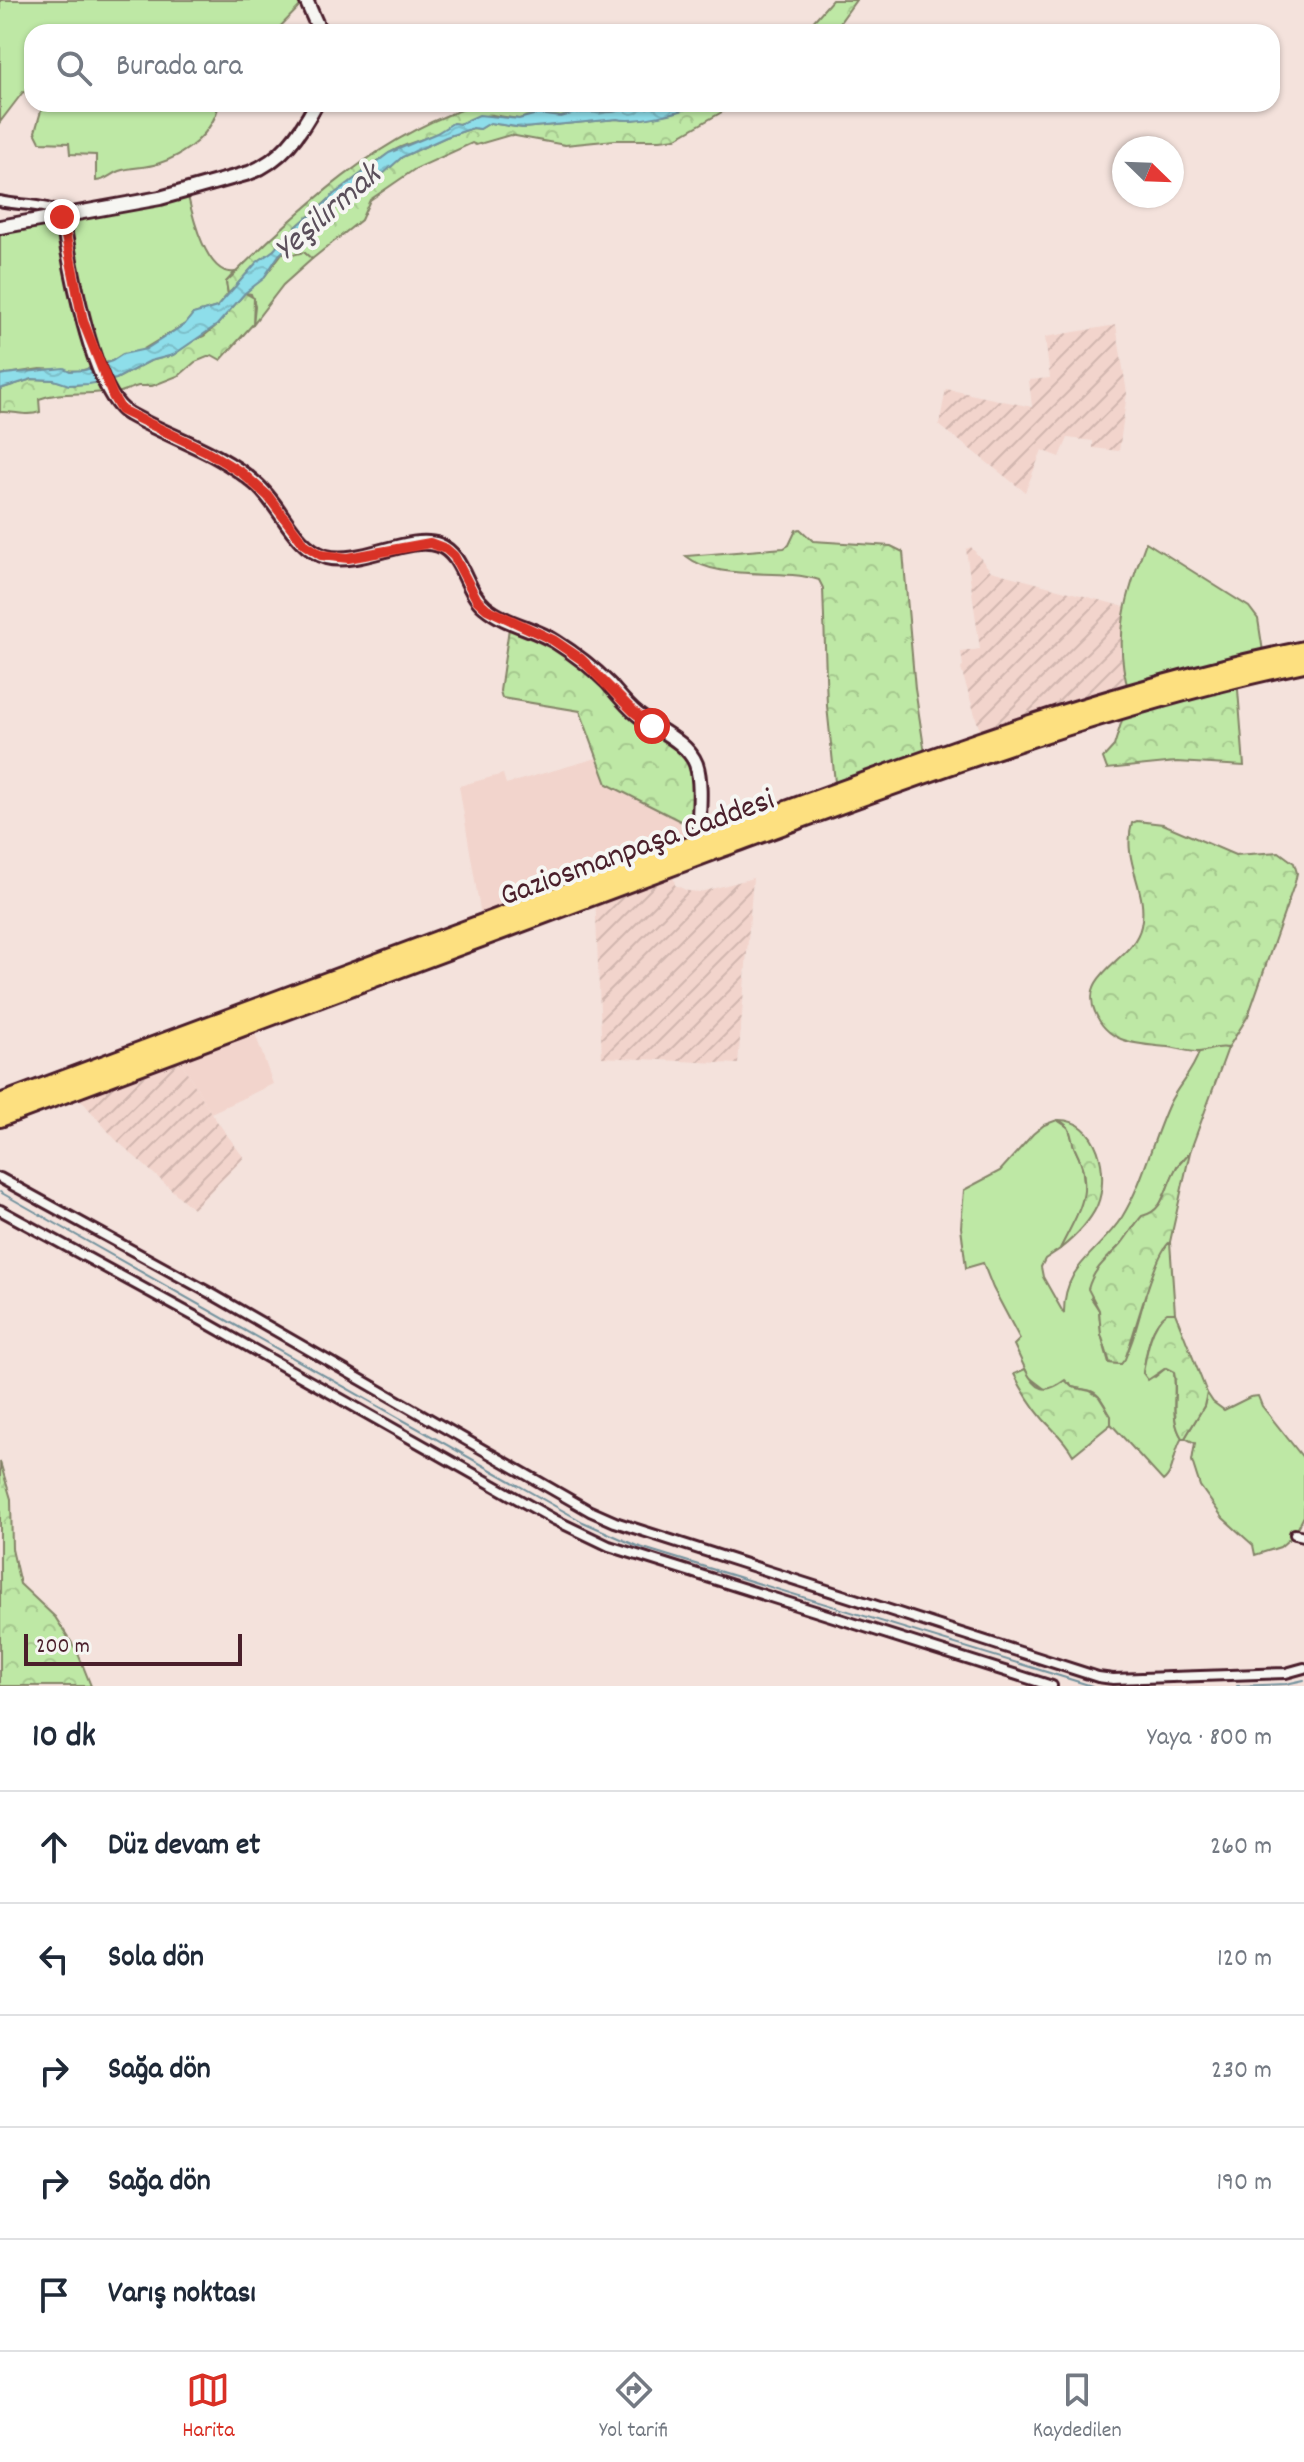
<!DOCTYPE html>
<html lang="tr">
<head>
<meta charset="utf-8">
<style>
  :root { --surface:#fff; --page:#f6f6f7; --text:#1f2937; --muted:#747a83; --line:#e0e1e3; --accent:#d93025 }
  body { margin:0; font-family:Dekko,sans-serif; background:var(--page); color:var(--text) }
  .compass { position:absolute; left:1112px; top:136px; width:72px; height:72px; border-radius:50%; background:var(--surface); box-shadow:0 2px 6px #0004; rotate:113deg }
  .scale { position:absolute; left:24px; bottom:20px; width:218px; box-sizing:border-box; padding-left:8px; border:4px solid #4a1f2b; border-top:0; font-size:22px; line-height:28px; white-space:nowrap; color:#4a1f2b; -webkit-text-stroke:6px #f6f6f2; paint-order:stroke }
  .stop { position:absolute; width:24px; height:24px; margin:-18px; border:6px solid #d93025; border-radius:50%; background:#fff }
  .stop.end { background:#d93025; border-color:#fff; box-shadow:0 2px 8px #0008 }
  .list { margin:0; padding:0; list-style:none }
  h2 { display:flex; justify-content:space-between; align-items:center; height:104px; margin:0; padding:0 32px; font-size:34px }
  h2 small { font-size:26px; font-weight:400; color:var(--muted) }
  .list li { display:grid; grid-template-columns:52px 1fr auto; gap:24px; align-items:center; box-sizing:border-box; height:112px; padding:0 32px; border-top:2px solid var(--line) }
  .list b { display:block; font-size:30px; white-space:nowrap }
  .list em { font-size:26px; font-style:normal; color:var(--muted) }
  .icon { flex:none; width:44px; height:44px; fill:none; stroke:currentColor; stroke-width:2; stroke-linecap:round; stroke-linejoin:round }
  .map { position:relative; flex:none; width:1304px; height:1686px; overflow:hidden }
  .search { position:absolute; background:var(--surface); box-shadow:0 2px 6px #0004; left:24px; right:24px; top:24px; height:88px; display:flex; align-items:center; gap:20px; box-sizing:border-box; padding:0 28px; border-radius:24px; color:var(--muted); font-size:30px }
  .sheet { height:664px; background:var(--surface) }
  nav { display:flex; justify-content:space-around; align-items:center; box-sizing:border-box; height:112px; border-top:2px solid var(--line); background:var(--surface); font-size:22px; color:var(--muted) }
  nav a { display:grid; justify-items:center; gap:4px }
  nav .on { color:var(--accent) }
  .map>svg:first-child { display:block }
</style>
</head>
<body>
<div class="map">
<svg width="1304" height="1686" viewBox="0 0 1304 1686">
  <defs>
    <pattern id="industrial-furrows" width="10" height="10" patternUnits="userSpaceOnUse" patternTransform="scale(2)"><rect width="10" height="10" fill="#f2d4cc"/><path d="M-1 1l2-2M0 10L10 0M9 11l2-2" fill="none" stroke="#d1b6af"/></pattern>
    <pattern id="forest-crowns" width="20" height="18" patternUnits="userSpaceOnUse" patternTransform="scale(2)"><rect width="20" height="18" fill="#bee8a5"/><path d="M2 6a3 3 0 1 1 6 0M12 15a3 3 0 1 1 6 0" fill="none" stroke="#a5c78e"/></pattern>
    <pattern id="water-waves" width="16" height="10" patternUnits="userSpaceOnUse" patternTransform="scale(2)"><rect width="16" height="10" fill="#8edeea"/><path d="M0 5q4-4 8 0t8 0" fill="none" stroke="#7cbec9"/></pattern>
  </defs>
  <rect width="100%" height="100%" fill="#f4e2dc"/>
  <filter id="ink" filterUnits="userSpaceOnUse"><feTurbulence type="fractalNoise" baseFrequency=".0125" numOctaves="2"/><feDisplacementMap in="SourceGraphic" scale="16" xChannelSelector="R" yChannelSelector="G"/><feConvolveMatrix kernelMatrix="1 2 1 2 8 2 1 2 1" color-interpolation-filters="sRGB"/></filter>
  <g filter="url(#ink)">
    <path fill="#f2d4cc" d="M597,758L607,784L698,830V843L482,922L459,786L503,774L506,784Z
      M252,1025L273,1084L211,1113L176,1053Z"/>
    <path fill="url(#industrial-furrows)" d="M1116,325L1127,393L1119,451L1093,448V441L1068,438L1060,457L1042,450L1025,492L939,425L946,389L1032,407L1029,380L1050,378L1045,337Z
      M971,547L991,571L1125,607L1120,652L1129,692L983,741L961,669L963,666L961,652L980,649L966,549Z
      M672,867L675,885L688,891L700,892L753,878L738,1064L602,1057L595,895Z
      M176,1053L211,1113L244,1158L193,1209L115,1139L73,1091Z"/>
    <path fill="#bee8a5" stroke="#848468" stroke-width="2" d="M0,0H306L275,32H32V94L23,92L0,122Z
      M43,104H219C213,133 186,155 157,164C145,168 131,167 119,171C110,174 107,180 96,181V155L70,154L69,143L40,142L35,132Z
      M187,192C192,214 206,277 235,272L226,282L228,294L217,307L193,314L185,324L137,353L123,354L112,361L80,371L40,369L0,375V227Z
      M298,251L304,252L312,259L283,285L253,324L255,306L251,294L245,293L265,276L283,252L289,256Z
      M1146,542L1249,607L1258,619L1264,658L1129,692C1112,636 1127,595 1146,542Z
      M1220,1046L1228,1048L1190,1152L1177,1166L1158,1209L1111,1254L1091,1298L1099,1310L1101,1334L1109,1363L1121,1364C1141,1336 1147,1258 1170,1242L1175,1313C1151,1314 1146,1353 1143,1373L1155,1377L1166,1368L1174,1372C1177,1395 1169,1418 1182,1438C1173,1451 1175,1472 1163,1481L1111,1424C1111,1415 1101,1394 1091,1391C1085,1389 1078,1389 1072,1387L1070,1383L1046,1390L1029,1377L1014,1345L1020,1339L993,1288L983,1263L966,1268L961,1227L964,1190L1000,1171L1033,1134L1044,1125L1057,1120L1069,1128L1075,1149L1082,1164L1085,1194L1080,1211L1060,1249L1045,1259L1041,1267L1043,1277L1064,1314C1063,1265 1098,1254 1122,1217C1143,1183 1152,1141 1169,1104C1178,1085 1193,1072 1199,1052Z
      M1207,1393L1213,1402L1224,1410L1250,1397L1258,1396L1262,1406L1304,1459V1516L1295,1534L1280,1547L1255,1555L1253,1545L1223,1518L1200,1486L1192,1461L1195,1443L1185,1438L1204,1406Z"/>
    <path fill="url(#forest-crowns)" stroke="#848468" stroke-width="2" d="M832,0H856L833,32H800L811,24Z
      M482,104L533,106L654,104L647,108L640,106L613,112L575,113L561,117L537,114L519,119L492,115L458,124L453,123C435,139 411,140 391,152C360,172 332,198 304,220C292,229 284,242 273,251C269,255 263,257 258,262C247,272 239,284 228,294L226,282C295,213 385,128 482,104Z
      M698,104H736L676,138L660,140H615L565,145L510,135L476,145L472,143L415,169L370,200L361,220L312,259L304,252L289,256L283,252L296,239L306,236L334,211L338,203L355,191L374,182L402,157L446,137L473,128L480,129L490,123L523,128L617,119C634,123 682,112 698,104Z
      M245,293L254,298L253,324L221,360L212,355L195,362L180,375L152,386H138L106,397L103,392C81,395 59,391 39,399L40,412C26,417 15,411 0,412V389L32,379L54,380L75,385L116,379L150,361L173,355L192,341L204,336L217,325Z
      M800,529L813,541L891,546L903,552L915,689L926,760L836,792L827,706L823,588L819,580C778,567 720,583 686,556L784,548L789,545L796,530Z
      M510,621L553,640L691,753L698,830L607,784L580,711L502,698L500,691Z
      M1237,677L1244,766L1177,762L1107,769L1103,758L1114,746L1123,717Z
      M1137,821L1163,824L1235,855L1279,852L1294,863L1297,873L1295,882L1248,1016L1228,1048C1217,1045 1209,1052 1198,1052C1188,1052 1178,1048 1168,1047C1139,1044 1108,1045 1095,1012C1091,1003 1091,992 1096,983C1109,961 1135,952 1141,926C1149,889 1121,863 1132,823Z
      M1057,1120C1099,1118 1110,1175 1097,1206C1089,1223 1075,1237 1060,1249C1078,1212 1096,1190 1075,1149C1069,1136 1074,1126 1057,1120Z
      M1190,1152L1170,1242C1155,1252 1134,1336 1125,1359L1121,1364L1110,1363L1101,1334L1099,1310L1088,1289C1094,1267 1108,1259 1122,1243C1129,1234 1134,1225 1142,1216C1166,1211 1165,1185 1177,1167C1181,1162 1186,1157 1190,1152Z
      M1167,1313H1175L1207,1393L1204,1406L1185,1438H1182C1169,1418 1178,1395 1174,1372L1166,1368L1148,1380L1143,1373C1146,1355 1151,1323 1167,1313Z
      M1025,1369C1037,1392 1046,1394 1065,1380L1072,1387L1090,1391L1099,1397L1111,1416V1424L1073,1455C1065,1440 1054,1431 1043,1419C1031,1405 1022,1390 1014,1374Z
      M0,1462L11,1499L12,1549L20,1584L55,1617L77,1651L91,1686H0Z"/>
    <path fill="url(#water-waves)" stroke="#73929e" stroke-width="2" d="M654,104H698C681,113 635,123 617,119L523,128L490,123L480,129L473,128L446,137L402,157L374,182L344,199L306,236L296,239L279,255L263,279L245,293L217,325L173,355L150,361L116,379L89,384L69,385L54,380L32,379L0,389V375L5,374L64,368L70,371L85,370L112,361L123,354L146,349L185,324L193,314L217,307L257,262L274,250L283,239L306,218L314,214L334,194L389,153L437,133L453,123L459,124L479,115L519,119L537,114L561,117L575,113L613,112L641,106L647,108Z"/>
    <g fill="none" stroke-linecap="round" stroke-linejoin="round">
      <path stroke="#73929e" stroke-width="2" d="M0,1192L583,1522L637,1546L1092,1686
        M1237,1686L1286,1684L1304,1680"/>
      <g stroke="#4a1f2b" stroke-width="14">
        <path id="street" d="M0,201C17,206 54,203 62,217
          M0,1178L210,1293L590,1511L615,1522L1098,1677L1113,1679L1286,1673L1304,1668
          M0,1210L196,1317L555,1520L609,1546L1052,1686
          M1295,1534L1304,1536"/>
      </g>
      <g stroke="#4a1f2b" stroke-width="18">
        <path id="secondary" d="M306,0L320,32
          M62,217C69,258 92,394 129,414C171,438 219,451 256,484C281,505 293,547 326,557C360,566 410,534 439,545C464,555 465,591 485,607C505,624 534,628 556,642C575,654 592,667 608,683C617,693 626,705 637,714C655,729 687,741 696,764C703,784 698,821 698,843
          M0,227L160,198L249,173C282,160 300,134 316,104"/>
      </g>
      <g stroke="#4a1f2b" stroke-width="22">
        <path id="highway" d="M0,1103C239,1015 477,924 716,836C909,765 1102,691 1304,650
          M0,1118C241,1029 481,937 722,848C913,778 1105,705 1304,663"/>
      </g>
      <use href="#street" stroke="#f6f6f2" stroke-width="8"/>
      <use href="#secondary" stroke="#f6f6f2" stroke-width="12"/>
      <use href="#highway" stroke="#fde080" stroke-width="16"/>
    </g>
  </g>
  <g fill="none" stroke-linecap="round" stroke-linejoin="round" filter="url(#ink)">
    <path stroke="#d93025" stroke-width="10" d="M62,217L83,321L113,396L121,410L206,451L242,473L268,496L304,544L321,555L348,558L430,543L446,549L454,556L477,600L487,609L553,640L581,659L634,712L652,726"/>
  </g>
  <g text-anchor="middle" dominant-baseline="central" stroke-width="8" stroke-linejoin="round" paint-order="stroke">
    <g font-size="32" fill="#4a1f2b" stroke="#f6f6f2">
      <text transform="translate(638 850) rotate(-20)">Gaziosmanpaşa Caddesi</text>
    </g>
    <g font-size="34" font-style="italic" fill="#5b4f5b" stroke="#f6f6f2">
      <text transform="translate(329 214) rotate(-41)">Yeşilırmak</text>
    </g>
  </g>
</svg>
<svg class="compass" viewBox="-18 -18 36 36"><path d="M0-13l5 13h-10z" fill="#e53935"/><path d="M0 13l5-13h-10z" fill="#747a83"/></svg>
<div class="scale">200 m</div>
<div class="stop" style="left:652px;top:726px"></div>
<div class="stop end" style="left:62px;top:217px"></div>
<div class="search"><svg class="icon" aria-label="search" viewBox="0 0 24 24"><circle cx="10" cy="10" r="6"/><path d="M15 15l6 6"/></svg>Burada ara</div>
</div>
<section class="sheet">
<h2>10 dk<small>Yaya · 800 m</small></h2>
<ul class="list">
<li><svg class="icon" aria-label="ahead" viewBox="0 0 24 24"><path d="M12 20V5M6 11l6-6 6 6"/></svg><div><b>Düz devam et</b></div><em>260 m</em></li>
<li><svg class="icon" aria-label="left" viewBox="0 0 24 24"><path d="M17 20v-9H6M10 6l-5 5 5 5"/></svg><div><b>Sola dön</b></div><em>120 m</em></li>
<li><svg class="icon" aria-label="right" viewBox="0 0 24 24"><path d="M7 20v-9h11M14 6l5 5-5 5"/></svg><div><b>Sağa dön</b></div><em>230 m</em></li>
<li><svg class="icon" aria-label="right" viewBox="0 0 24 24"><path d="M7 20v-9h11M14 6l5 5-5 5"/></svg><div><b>Sağa dön</b></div><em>190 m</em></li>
<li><svg class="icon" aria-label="arrive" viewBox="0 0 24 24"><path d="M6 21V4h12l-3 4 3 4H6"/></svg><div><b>Varış noktası</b></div></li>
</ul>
</section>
<nav>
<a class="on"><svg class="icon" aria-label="map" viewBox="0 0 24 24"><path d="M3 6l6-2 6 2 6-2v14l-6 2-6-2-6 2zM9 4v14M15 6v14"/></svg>Harita</a>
<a><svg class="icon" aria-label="directions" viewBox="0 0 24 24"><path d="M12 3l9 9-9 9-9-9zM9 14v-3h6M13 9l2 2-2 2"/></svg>Yol tarifi</a>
<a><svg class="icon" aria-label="saved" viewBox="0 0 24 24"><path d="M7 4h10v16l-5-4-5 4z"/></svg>Kaydedilen</a>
</nav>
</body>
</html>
